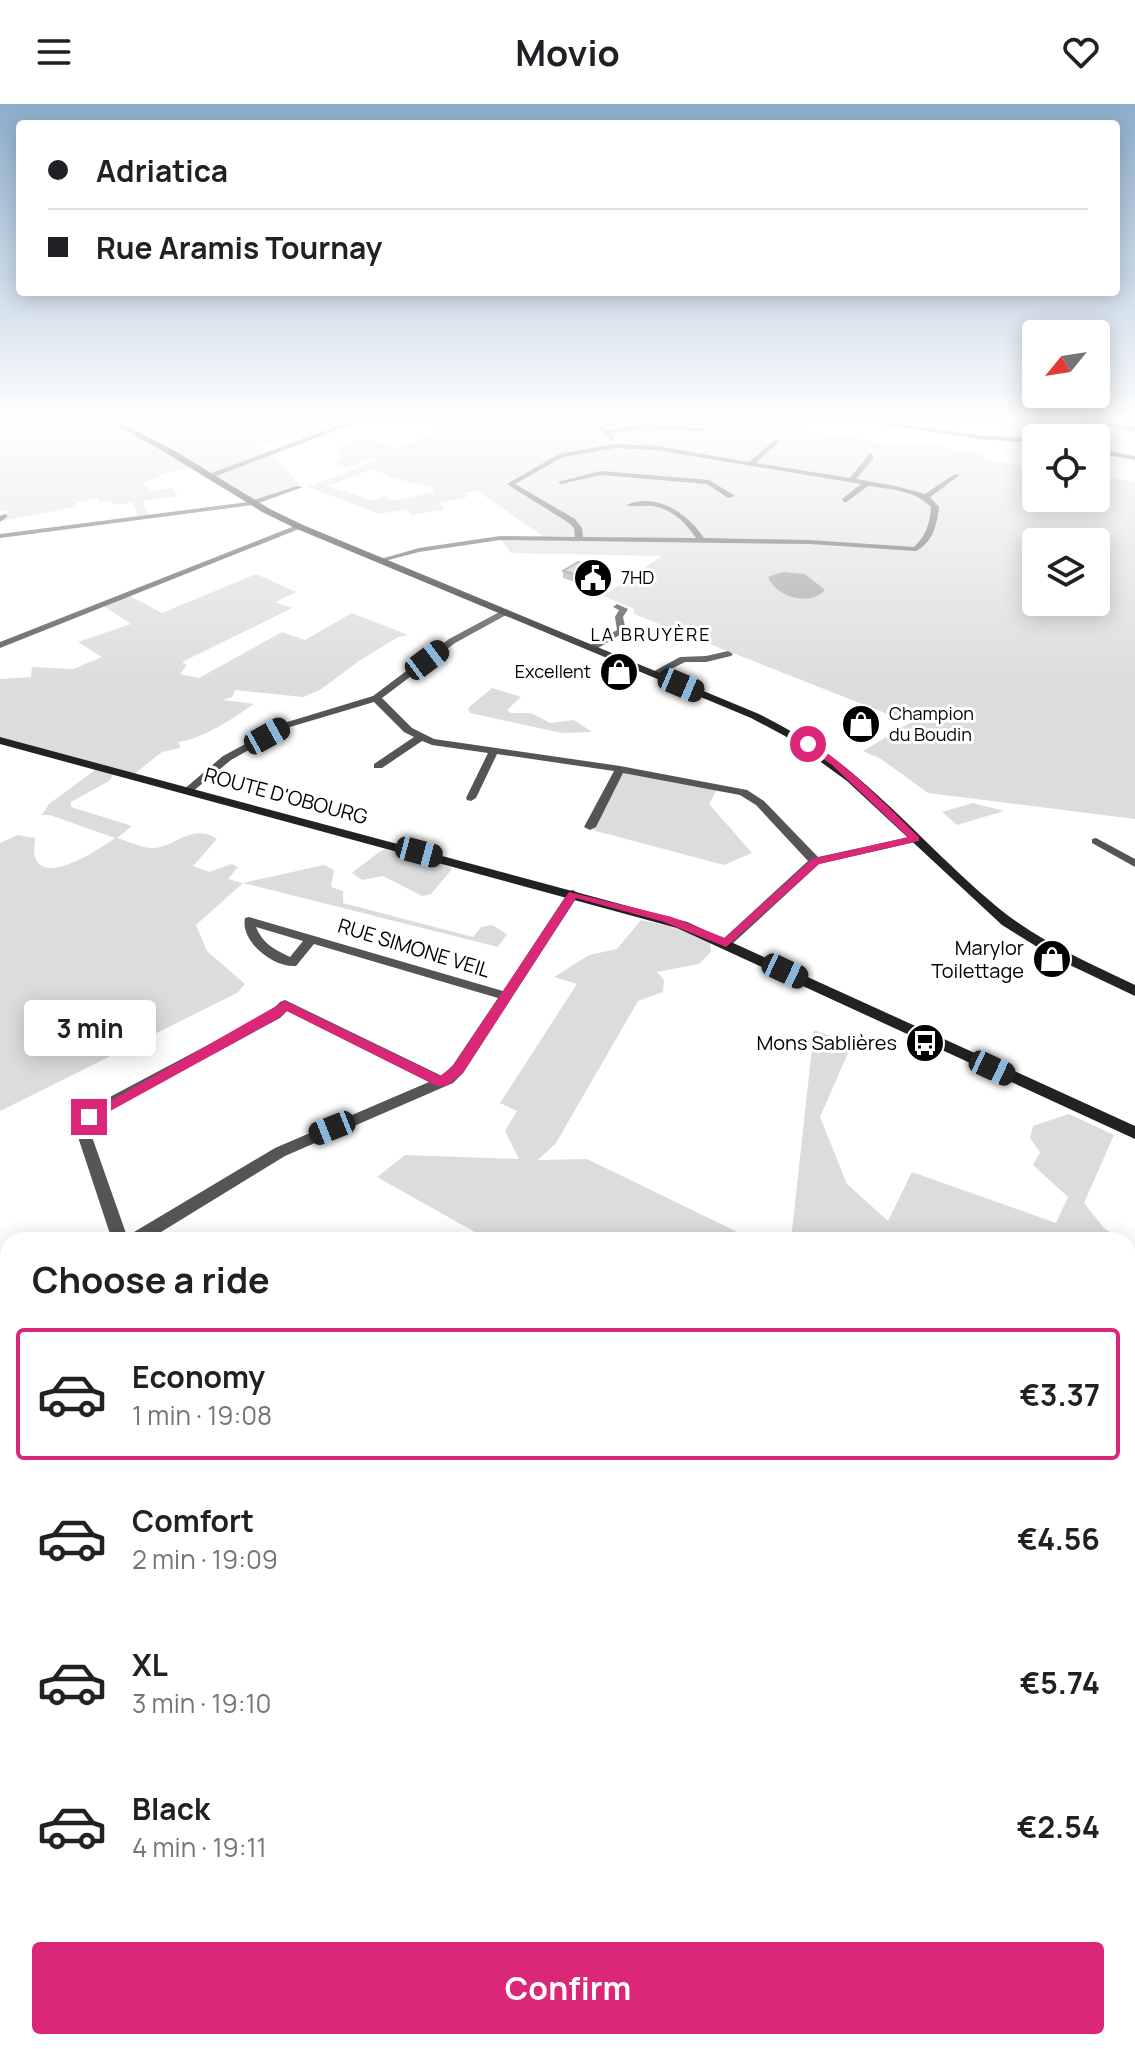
<!DOCTYPE html>
<meta charset="utf-8">
<style>
:root{--surface:#fff;--page:#f2f2f2;--text:#202124;--muted:#757577;--line:#e0e0e0;--accent:#db2777}
body{margin:0;font-family:Manrope,sans-serif;background:var(--page);color:var(--text);height:100vh;display:flex;flex-direction:column;font-size:30px;white-space:nowrap}
*{box-sizing:border-box;margin:0}
p{font-size:26px;color:var(--muted)}
.icon{flex:none;width:44px;height:44px;fill:none;stroke:currentColor;stroke-width:2;stroke-linecap:round;stroke-linejoin:round}
.map{position:relative;flex:1;overflow:hidden}
.side{position:absolute;left:0px;top:1128px;width:1136px;height:818px;display:flex;flex-direction:column;background:var(--surface);border-radius:24px 24px 0 0;box-shadow:0 4px 20px #0003}
.side>*{flex:none}
.banner{position:absolute;left:16px;top:16px;width:1104px;height:176px;border-radius:8px;box-shadow:0 4px 20px #0003;display:grid;align-content:center;height:176px;padding:0 32px;background:var(--surface)}
.needle{width:52px;rotate:240deg}
.buttons{position:absolute;left:1022px;top:216px;display:grid;gap:16px}
.buttons a{display:grid;place-items:center;width:88px;height:88px;border-radius:8px;background:var(--surface);box-shadow:0 4px 20px #0003;font-size:40px}
.end{position:absolute;width:36px;height:36px;margin:-18px;border:10px solid #db2777;background:#fff;box-shadow:0 0 0 4px #fff}
.from{border-radius:50%}
.bubble{position:absolute;height:56px;border-radius:8px;background:var(--surface);box-shadow:0 4px 20px #0003;font-size:26px;font-weight:700;line-height:56px;text-align:center}
.car{position:absolute;width:24px;height:48px;margin:-24px -12px;border-radius:10px;box-shadow:0 0 6px 2px #0007;background:linear-gradient(#222 24%,#8ab4d8 0 40%,#222 0 76%,#8ab4d8 0 86%,#222 0)}
.banner b{display:flex;align-items:center;gap:28px;height:76px;font-size:30px}
.banner b+b{border-top:2px solid var(--line)}
.banner i{width:20px;height:20px;background:var(--text)}
ul{padding:0;list-style:none}
li{display:flex;align-items:center;gap:24px;height:132px;margin:0 16px 12px;padding:0 16px;border:4px solid transparent;border-radius:8px}
li div{flex:1}
li b{display:block;font-size:30px}
li em{font-style:normal;font-weight:700}
li.on{border-color:var(--accent)}
li>.icon{width:72px;height:72px;stroke-width:1.5}
h2{padding:0 32px;font-size:36px;line-height:96px}
.cta{display:flex;gap:16px;margin-top:auto;padding:16px 32px}
.cta a{flex:1;height:92px;border-radius:8px;background:var(--accent);color:#fff;font-size:32px;font-weight:700;line-height:92px;text-align:center}
header{display:flex;justify-content:space-between;align-items:center;height:104px;padding:0 32px;background:var(--surface);font-size:36px;font-weight:700}
.map>svg:first-child{display:block}
.green{fill:#dcdcdc;fill-rule:evenodd}
.water{fill:#a3a3a3}
.lines{fill:none;stroke-linecap:round;stroke-linejoin:round}
.minor{fill:#555;fill-rule:evenodd}
.tertiary{fill:#555;fill-rule:evenodd}
.secondary{fill:#222;fill-rule:evenodd}
.wall{fill:#a9a9a9}
.shaded-wall{fill:#898989}
.building{fill:#c4c4c4;stroke:#898989;stroke-width:2}
.route{fill:#db2777}
.labels{text-anchor:middle;stroke-width:6;stroke-linejoin:round;paint-order:stroke}
.far-poi-label{font-size:18px;fill:#000;stroke:#fff;text-anchor:start}
.far-neighbourhood-label{font-size:18px;letter-spacing:2px;fill:#000;stroke:#fff}
.street-label{font-size:20px;fill:#000;stroke:#fff}
.poi-label{font-size:20px;fill:#000;stroke:#fff;text-anchor:end}
</style>
<header><svg class="icon" aria-label="menu" viewBox="0 0 24 24"><path d="M4 6h16M4 12h16M4 18h16"/></svg>Movio<svg class="icon" aria-label="heart" viewBox="0 0 24 24"><path d="M12 20l-8-8c-3-5 5-10 8-4 3-6 11-1 8 4z"/></svg></header>
<div class="map">
<svg width="1135" height="1945" viewBox="0 0 1135 1945">
<rect width="100%" height="100%" fill="#fff"/>
<!-- green -->
<g class="green">
<path d="M0,313h368l-59,22 -12,-4 -40,12 15,6 28,32 -49,17 -20,-17 -33,-19 -29,6 -28,12 12,7 20,-3 5,8 -35,5 6,16 -11,1 -5,-16 -19,3 -2,-5 -13,2v-4l-22,4 -1,5 -76,14 10,-11 -10,1z"/>
<path d="M450,313h266l189,29 10,-3 64,9 5,2 -2,5 54,9v30h60v-22l39,6v337l-207,-26 -47,-34 -18,-8 47,-28 -276,-109v-5l-31,-13 59,-40 -151,-3 -11,-15 43,-2 -67,-46 -12,3 3,4 -28,6 6,6 -33,6 -6,-6 -26,5 -72,-27 69,-27 -3,-2c-12,4 -27,14 -39,7l6,-8 -5,-6c17,-14 41,-15 59,-2l47,-20 -28,-8c15,-5 29,5 42,-2zM374,365l18,9 39,9 4,5 -42,9 -7,-5 -14,4 -45,-14zM1036,438h60v60h-60z"/>
<path d="M256,470l40,18 -21,10 17,6 -110,54 5,3 -7,9 19,4 83,-46 23,8 47,-27 56,22 -10,2 -39,24 -39,29 -17,7 -68,-7 -3,7 -9,3 31,4c-22,15 -50,34 -75,38l1,6 -18,4 -29,23 -17,-4 -7,10 -38,21v5l61,19 -15,12c11,3 27,11 38,10 23,-3 38,-25 62,-9l-24,27 16,6 23,-8 6,3 -10,12 15,4 81,-18 10,5 -3,17 12,4v12l130,34 8,-10 11,-2 15,9 -9,13 -255,-64 -47,42 11,26 38,33 -8,9 -237,118v-268l18,-8 17,3c0,5 -2,14 0,19 10,30 67,-10 80,-19l-65,-23h-8l7,-11 50,-37 -99,-27v-61l31,-2 1,-10 41,2 29,-12 -24,-15 53,-18 -29,-19 26,-10 34,18z"/>
<path d="M492,584l29,9 -14,13 4,3h20l19,10 24,-3 18,12 -30,1 -92,-20 -2,-5z"/>
<path d="M620,665l99,17 -10,18 43,49 -28,12 -128,-34 -6,-4z"/>
<path d="M973,699l31,8 -47,14 -15,-13z"/>
<path d="M385,745l63,15 4,5 -21,25 -9,2 -39,-20 -21,4 -10,-7c5,-4 29,-23 33,-24z"/>
<path d="M641,816l37,8 32,14 1,10 -12,12 -42,8 7,8 -1,12 -25,9 -82,142 -18,17 49,-1 167,81h-265l-112,-63 28,-22 114,4 -14,-28 12,-20 -17,-8 77,-119 -23,-7 35,-22 28,-6z"/>
<path d="M814,926l38,14 -32,73 27,67 41,37 24,-49 144,51 12,-26 -35,-32 7,-13 -10,-14 3,-12 36,-12 45,21 -30,68 20,25 18,12h-331z"/>
<path d="M1128,1140l7,4v321l-7,-8z"/>
</g>
<!-- water -->
<path class="water" d="M782,468l23,2 20,16c-15,17 -49,7 -57,-13z"/>
<g class="lines">
<!-- minor -->
<g class="minor">
<path d="M576,313h8l23,13 38,-6 62,5 -3,2 -59,-3 -35,5 4,5 -3,2 -11,-11z"/>
<path d="M832,313h17l130,18 57,4v4l-57,-4z"/>
<path d="M1043,313h18l74,10v4z"/>
<path d="M775,336l5,1 -24,22 94,15 20,-25 3,2v4l-17,20 39,7 30,8 30,-20 5,1 -30,22 9,10c-2,18 -6,35 -23,44l-107,-7 -309,-4 -81,12 -38,10 -4,-2 42,-12 81,-12 75,1 -1,-9 -5,-5 -62,-39 52,-30 56,-10 41,2 93,16zM615,344l41,2 205,34 -19,15 3,4 23,-17c22,3 49,5 63,21 -1,16 -5,29 -17,40l-105,-7 -105,-2c-17,-25 -47,-46 -78,-33 8,3 18,0 27,1 19,3 33,17 43,32l-113,-1 -1,-9 -7,-9 -60,-35 48,-27z"/>
<path d="M1096,345l39,7v4l-39,-7z"/>
<path d="M601,367l108,9 26,16 -7,2 -21,-14 -106,-9 -40,9 -3,-2z"/>
<path d="M297,382l6,1 -50,18 -253,33v-4l248,-32z"/>
<path d="M4,410l4,2 -8,6v-6z"/>
<path d="M297,421l7,2 -304,121v-6z"/>
<path d="M617,500l11,5 -5,8 3,14 -31,19h-6v-4l28,-16 -2,-13 4,-7 -6,-3z"/>
<path d="M505,505l3,1v4l-53,29 -73,55 30,30 22,11 186,27 127,24 17,11 54,56 97,-21 6,3 -6,3 -96,22 -89,82h-8l-2,-3 2,-3 86,-79 -52,-56 -16,-10 -117,-22 -27,54 -6,3 -6,-3 30,-56 -117,-17 -21,44 -5,3 -4,-1 -1,-2 22,-45 -56,-8 -10,-4 -40,27h-8v-4l40,-27 -10,-5 -30,-30 -84,25 -59,33 -39,32 -4,1 -5,-3 40,-34 61,-33 89,-27 76,-57z"/>
<path d="M728,547l5,3 -2,2 -25,6h-21l-28,14 -8,-2 31,-17 26,-1z"/>
<path d="M1096,734l39,21v8l-43,-24v-4z"/>
<path d="M573,786l6,4 -116,179 -10,10 -168,73 -137,84h-36l-35,-106 1,-12 13,-15 179,-95 10,-10 5,-2 157,76 11,-11 45,-67 -184,-54 -18,22c-22,2 -56,-24 -51,-48l4,-1 254,74 66,-100zM256,823l47,14 -13,16c-15,-7 -28,-14 -34,-30zM287,907l142,71 -154,66 -146,87 -1,4 -37,-105 1,-10 9,-9 179,-97z"/>
<path d="M8,1208v16l-8,3v-16z"/>
<path d="M0,1301l6,2 2,4v32l-6,-3 -2,-3z"/>
<path d="M42,1938h26l-2,7h-26z"/>
<path d="M89,1938h35l3,7h-35z"/>
</g>
<!-- tertiary -->
<path class="tertiary" d="M361,313h10l-160,61 -7,-2z"/>
<!-- secondary -->
<g class="secondary">
<path d="M100,313h9l66,34 95,58 33,16 456,189c35,18 68,37 98,63 48,41 91,89 139,129 42,35 91,56 139,79v11l-80,-38 -53,-33 -155,-144 -62,-45 -34,-18 -454,-189 -33,-16 -103,-63z"/>
<path d="M0,633l687,185 448,204v13l-458,-211 -677,-184z"/>
</g>
</g>
<!-- wall -->
<path class="wall" d="M563,467l40,5 -15,10 -25,-8z"/>
<!-- shaded-wall -->
<path class="shaded-wall" d="M603,465v7l-15,10v-8z"/>
<!-- building -->
<path class="building" d="M578,458l25,7 -15,9 -25,-7z"/>
<!-- sky -->
<linearGradient id="sky" x2="0" y2="1"><stop stop-color="#8cadcc"/><stop offset="0.54" stop-color="#fff"/><stop offset="1" stop-color="#fff" stop-opacity="0"/></linearGradient>
<rect width="1135" height="585" fill="url(#sky)"/>
<!-- route -->
<path class="route" d="M805,638c20,-1 95,77 114,95v4l-100,23 -93,83 -62,-25 -88,-24 -113,175 -17,13h-9l-150,-75 -8,7 -185,102 -5,2 -7,-5 203,-116 155,75 13,-10 116,-174 103,25 53,21 87,-79 96,-22 -76,-72 -27,-19z"/>
<!-- icons -->
<defs>
<g id="civic-disc" transform="scale(2)"><circle r="9.5" fill="#000" stroke="#fff"/><path d="M-.6-6.5H3V-4.5H.6V-3L4-1V1h2V6H-6V1h2V-1L-.6-3ZM-1.2 2.5V6h2.4V2.5Z" fill="#fff"/></g>
<g id="shop-disc" transform="scale(2)"><circle r="9.5" fill="#000" stroke="#fff"/><path d="M-5-2.5h2.3a2.7 3.5 0 0 1 5.4 0H5L5.5 6h-11ZM-1.5-2.5h3a1.5 2.3 0 0 0-3 0Z" fill="#fff"/></g>
<g id="bus-disc" transform="scale(2)"><circle r="9.5" fill="#000" stroke="#fff"/><path d="M-5-6H5V4H4V6H2V4H-2V6H-4V4H-5ZM-3.5-4V0h7V-4ZM-3.5 1.2v1.5H-2V1.2ZM2 1.2v1.5H3.5V1.2Z" fill="#fff"/></g>
</defs>
<g fill-rule="evenodd">
<use href="#civic-disc" x="593" y="474"/>
<use href="#shop-disc" x="619" y="568"/>
<use href="#shop-disc" x="861" y="620"/>
<use href="#shop-disc" x="1052" y="855"/>
<use href="#bus-disc" x="925" y="939"/>
</g>
<g class="labels">
<!-- far-poi labels -->
<g class="far-poi-label">
<text x="621" y="480">7HD</text>
<text x="591" y="574" text-anchor="end">Excellent</text>
<text x="889" y="616">Champion<tspan x="889" dy="21">du Boudin</tspan></text>
</g>
<!-- far-neighbourhood labels -->
<g class="far-neighbourhood-label">
<text x="651" y="537">LA BRUYÈRE</text>
</g>
<!-- street labels -->
<g class="street-label">
<text transform="translate(286 692) rotate(15)" y="7">ROUTE D'OBOURG</text>
<text transform="translate(414 844) rotate(17)" y="7">RUE SIMONE VEIL</text>
</g>
<!-- poi labels -->
<g class="poi-label">
<text x="1024" y="851">Marylor<tspan x="1024" dy="23">Toilettage</tspan></text>
<text x="897" y="946">Mons Sablières</text>
</g>
</g>
</svg>
<div class="buttons">
<a><svg class="needle" viewBox="-14 -14 28 28"><path d="M0-13l5 13h-10z" fill="#e53935"/><path d="M0 13l5-13h-10z" fill="#757577"/></svg></a>
<a><svg class="icon" aria-label="locate" viewBox="0 0 24 24"><circle cx="12" cy="12" r="6"/><path d="M12 2v4M12 18v4M2 12h4M18 12h4"/></svg></a>
<a><svg class="icon" aria-label="layers" viewBox="0 0 24 24"><path d="M12 4l9 5-9 5-9-5zM3 14l9 5 9-5"/></svg></a>
</div>
<i class="end from" style="left:808px;top:640px"></i>
<i class="end" style="left:89px;top:1013px"></i>
<div class="bubble" style="left:24px;top:896px;width:132px">3 min</div>
<i class="car" style="left:427px;top:556px;rotate:53deg"></i>
<i class="car" style="left:681px;top:581px;rotate:113deg"></i>
<i class="car" style="left:267px;top:632px;rotate:61deg"></i>
<i class="car" style="left:419px;top:748px;rotate:105deg"></i>
<i class="car" style="left:785px;top:867px;rotate:115deg"></i>
<i class="car" style="left:992px;top:964px;rotate:115deg"></i>
<i class="car" style="left:332px;top:1024px;rotate:248deg"></i>
<div class="banner">
<b><i class="from"></i>Adriatica</b>
<b><i></i>Rue Aramis Tournay</b>
</div>
<section class="side">
<h2>Choose a ride</h2>
<ul>
<li class="on"><svg class="icon" aria-label="car" viewBox="0 0 24 24"><path d="M5 17H2v-5l4-1 3-4h7l3 4 3 1v5h-3M9 17h6M6 11h13"/><circle cx="7" cy="17" r="2"/><circle cx="17" cy="17" r="2"/></svg><div><b>Economy</b><p>1 min · 19:08</p></div><em>€3.37</em></li>
<li><svg class="icon" aria-label="car" viewBox="0 0 24 24"><path d="M5 17H2v-5l4-1 3-4h7l3 4 3 1v5h-3M9 17h6M6 11h13"/><circle cx="7" cy="17" r="2"/><circle cx="17" cy="17" r="2"/></svg><div><b>Comfort</b><p>2 min · 19:09</p></div><em>€4.56</em></li>
<li><svg class="icon" aria-label="car" viewBox="0 0 24 24"><path d="M5 17H2v-5l4-1 3-4h7l3 4 3 1v5h-3M9 17h6M6 11h13"/><circle cx="7" cy="17" r="2"/><circle cx="17" cy="17" r="2"/></svg><div><b>XL</b><p>3 min · 19:10</p></div><em>€5.74</em></li>
<li><svg class="icon" aria-label="car" viewBox="0 0 24 24"><path d="M5 17H2v-5l4-1 3-4h7l3 4 3 1v5h-3M9 17h6M6 11h13"/><circle cx="7" cy="17" r="2"/><circle cx="17" cy="17" r="2"/></svg><div><b>Black</b><p>4 min · 19:11</p></div><em>€2.54</em></li>
</ul>
<div class="cta"><a>Confirm</a></div>
</section>
</div>
